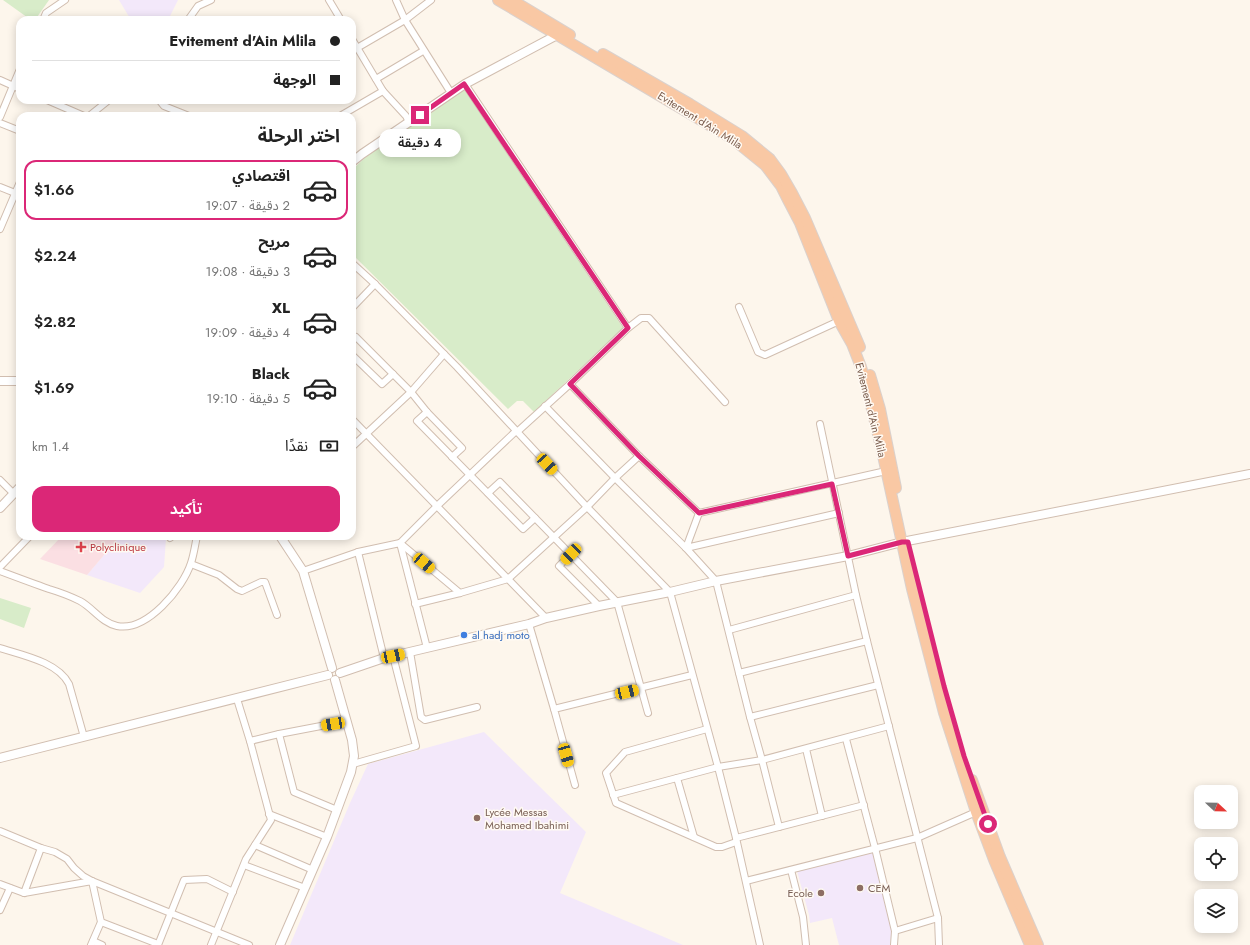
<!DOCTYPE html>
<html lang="ar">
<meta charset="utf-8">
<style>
:root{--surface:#fff;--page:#f2f2f2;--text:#222;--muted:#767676;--line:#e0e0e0;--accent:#db2777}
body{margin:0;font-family:Jost,"Noto Sans Arabic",sans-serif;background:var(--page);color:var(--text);direction:rtl;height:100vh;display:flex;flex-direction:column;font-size:15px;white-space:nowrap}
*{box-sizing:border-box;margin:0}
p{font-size:13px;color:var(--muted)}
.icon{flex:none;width:22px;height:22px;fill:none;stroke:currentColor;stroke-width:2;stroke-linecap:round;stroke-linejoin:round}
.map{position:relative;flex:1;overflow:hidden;direction:ltr}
.details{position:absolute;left:16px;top:112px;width:340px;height:428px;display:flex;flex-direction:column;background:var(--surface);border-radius:12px;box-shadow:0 2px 10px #0003;direction:rtl}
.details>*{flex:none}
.banner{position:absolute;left:16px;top:16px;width:340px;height:88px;border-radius:12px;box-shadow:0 2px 10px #0003;direction:rtl;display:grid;align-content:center;height:88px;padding:0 16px;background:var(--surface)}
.needle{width:26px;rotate:112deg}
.buttons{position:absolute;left:1194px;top:785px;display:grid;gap:8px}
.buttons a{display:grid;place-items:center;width:44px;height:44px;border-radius:8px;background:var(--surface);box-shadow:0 2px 10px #0003;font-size:20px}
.end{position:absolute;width:18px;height:18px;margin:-9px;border:5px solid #db2777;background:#fff;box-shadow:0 0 0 2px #fff}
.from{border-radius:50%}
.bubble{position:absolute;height:28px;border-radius:12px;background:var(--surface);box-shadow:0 2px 10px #0003;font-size:13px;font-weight:600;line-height:28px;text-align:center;direction:rtl}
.car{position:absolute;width:12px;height:24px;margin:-12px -6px;border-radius:5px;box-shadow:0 0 3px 1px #0007;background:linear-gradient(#f5c518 24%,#345 0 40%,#f5c518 0 76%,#345 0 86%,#f5c518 0)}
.banner b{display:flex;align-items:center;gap:14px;height:38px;font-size:15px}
.banner b+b{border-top:1px solid var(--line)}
.banner i{width:10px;height:10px;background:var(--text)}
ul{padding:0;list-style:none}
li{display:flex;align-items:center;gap:12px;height:60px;margin:0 8px 6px;padding:0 8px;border:2px solid transparent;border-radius:12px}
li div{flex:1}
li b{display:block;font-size:15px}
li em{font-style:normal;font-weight:600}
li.active{border-color:var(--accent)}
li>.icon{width:36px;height:36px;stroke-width:1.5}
h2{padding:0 16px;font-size:18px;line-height:48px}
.pay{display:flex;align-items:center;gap:10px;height:44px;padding:0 16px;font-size:15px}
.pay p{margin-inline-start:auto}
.button{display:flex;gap:8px;margin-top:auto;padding:8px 16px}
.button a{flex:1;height:46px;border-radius:12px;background:var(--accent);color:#fff;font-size:16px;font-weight:600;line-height:46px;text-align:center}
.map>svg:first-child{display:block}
.education{fill:#f3e8fa}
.medical{fill:#fbdfe3}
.green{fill:#d8ecc9}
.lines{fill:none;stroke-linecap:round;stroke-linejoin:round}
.minor-casing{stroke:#d1beb0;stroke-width:8}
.tertiary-casing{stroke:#d1beb0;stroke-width:10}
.trunk-casing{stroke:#dad1cd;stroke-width:12}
.minor{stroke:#fff;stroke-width:6}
.tertiary{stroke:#fff;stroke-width:8}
.trunk{stroke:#f9c8a4;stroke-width:10}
.route{stroke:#db2777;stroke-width:5}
.health-dot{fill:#e0444e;stroke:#fffaf3;stroke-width:1.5}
.shop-dot{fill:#3f7fe0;stroke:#fffaf3;stroke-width:1.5}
.education-dot{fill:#8d6e63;stroke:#fffaf3;stroke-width:1.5}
.labels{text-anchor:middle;stroke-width:3;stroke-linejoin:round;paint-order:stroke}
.street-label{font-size:11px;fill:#7a5c4d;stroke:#fffaf3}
.health-label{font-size:11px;fill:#be3a42;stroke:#fffaf3;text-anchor:start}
.shop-label{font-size:11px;fill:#366cbe;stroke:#fffaf3;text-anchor:start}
.education-label{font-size:11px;fill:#785e54;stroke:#fffaf3;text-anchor:start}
</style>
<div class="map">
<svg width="1250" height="945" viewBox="0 0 1250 945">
<rect width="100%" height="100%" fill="#fdf6ec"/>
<!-- education -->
<g class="education">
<path d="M119,0h59l-10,20h-37z"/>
<path d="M120,536h44l2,2 -2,29 -24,26 -53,-18z"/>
<path d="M484,732l102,100 -26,61 123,52h-393l60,-142 18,-39z"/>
<path d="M872,851l20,78 -2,16h-51l-7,-27 -22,5 -1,-8 -12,-44z"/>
</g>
<!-- medical -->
<path class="medical" d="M62,536h58l-33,39 -47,-16z"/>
<!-- green -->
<g class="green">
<path d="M3,0h46l-14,20h-4z"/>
<path d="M464,88l159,240 -89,84 -11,-11h-6l-9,8 -156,-155v-84l19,-18z"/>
<path d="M0,598l31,10 -7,20 -24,-9z"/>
</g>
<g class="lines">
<!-- minor casing -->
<g class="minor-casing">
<g id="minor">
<path d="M329,0l12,20"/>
<path d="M396,0l9,20 46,73"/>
<path d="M43,20l3,-7 19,-13"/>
<path d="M188,20l10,-14 13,-6"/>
<path d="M352,39l31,52 23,25 3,6"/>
<path d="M357,48l48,-28 26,-20"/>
<path d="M376,79l47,-28"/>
<path d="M0,80l20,9"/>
<path d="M465,84l163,244"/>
<path d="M47,100l37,16"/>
<path d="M159,100l5,6 25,10"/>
<path d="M89,116l20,-16"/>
<path d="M340,116l43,-25"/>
<path d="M0,117l20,-48"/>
<path d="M0,123l20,8"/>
<path d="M0,187l20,8"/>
<path d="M0,229l20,-47"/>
<path d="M352,263l23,21 82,83 130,140 83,85 48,175 18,71 24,107"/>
<path d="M739,307l19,45 7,3 74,-34"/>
<path d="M352,308l23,-24"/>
<path d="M352,341l4,-4 55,55 16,20 35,36 -10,9"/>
<path d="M352,355l30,29 11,-10"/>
<path d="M570,384l69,72 60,57 -13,35 153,-35"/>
<path d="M545,406l70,72 71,70 30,33 34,136 12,43 17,67"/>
<path d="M427,412l-10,9 106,108 12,-11"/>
<path d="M352,419l194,199"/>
<path d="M820,424l36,171 11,46 71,277 1,27"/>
<path d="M517,432l53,-48 58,-56 13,-10h8l76,84"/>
<path d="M352,447l59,-55 33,-38"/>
<path d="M0,480l14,14"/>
<path d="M488,493l12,-11 117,120 31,111"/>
<path d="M699,513l187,-42"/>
<path d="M169,536l1,2"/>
<path d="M358,552l26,106"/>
<path d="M571,554l-12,12 40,40"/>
<path d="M191,564l28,11 18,14 5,2 19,-9h4l12,33"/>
<path d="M0,567l30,-31"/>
<path d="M0,571c16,6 32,12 49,18 10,3 21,7 31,12 13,7 22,22 37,25 30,6 66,-38 74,-63 3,-9 4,-18 6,-27"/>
<path d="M303,571l55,-19 42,-9 27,105"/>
<path d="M460,593l-60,-50 37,-37 79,-75"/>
<path d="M415,604l45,-11 48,-14 79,-72 28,-29 24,-22"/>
<path d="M529,624l25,85"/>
<path d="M729,630l127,-35"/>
<path d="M0,648c22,7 58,14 69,36l15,53"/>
<path d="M410,652l11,65 4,3 52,-13"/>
<path d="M739,673l128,-32"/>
<path d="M750,717l128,-32"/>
<path d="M707,729l-82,23 -19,21 10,30 100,44h6l14,-5"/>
<path d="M279,734l15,58 43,18"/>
<path d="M846,739l29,109 20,83"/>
<path d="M250,741l29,-7 68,-13"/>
<path d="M806,749l16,67"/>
<path d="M353,764l63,-18 -23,-90"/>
<path d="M677,778l17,59"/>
<path d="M575,785l-21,-76 138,-34"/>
<path d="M613,795l105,-28 44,-7 127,-34"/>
<path d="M269,814l58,23"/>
<path d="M0,831l41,17 14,4 12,7 7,9 9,8 9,5 157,64"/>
<path d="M736,838l128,-33"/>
<path d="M255,845l58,25"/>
<path d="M244,865l61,23"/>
<path d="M791,870l12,47 3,28"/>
<path d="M746,881l171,-43 59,-26"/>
<path d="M0,884l24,9 68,-12 9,41 -10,23"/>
<path d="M24,893l17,-45"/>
<path d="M0,910l10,-22"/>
<path d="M101,922l57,22"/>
<path d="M93,941l9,4"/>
<path d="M158,945l26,-65 23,-1 26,13"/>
<path d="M211,945l35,-86 25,-39 -21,-79 -13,-42"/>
<path d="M894,945l1,-14 43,-13"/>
</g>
</g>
<!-- tertiary casing -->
<g class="tertiary-casing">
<g id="tertiary">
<path d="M352,162l10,-8 103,-70 92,-49 2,-3"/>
<path d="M0,381h20"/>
<path d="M0,508l20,-21"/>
<path d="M280,536l23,35 29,97"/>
<path d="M340,673l44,-15 145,-34 17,-6 53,-12 71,-14 46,-11 132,-25 54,-14 348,-68"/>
<path d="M0,758l328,-83"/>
<path d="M280,945l47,-108 24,-65 3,-16 -2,-16 -17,-60"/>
</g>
</g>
<!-- trunk casing -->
<g class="trunk-casing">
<g id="trunk">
<path d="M498,0l235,139 32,26 16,21 7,14 12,23 39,98 13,23 9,23 5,17 16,67 30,138 32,124 32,99 18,48 36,85"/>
<path d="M512,0l58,35"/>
<path d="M603,54l87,50 52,32 28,23 11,15 11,19 13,25 55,129"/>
<path d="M870,375l10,34 16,79"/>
<path d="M972,780l28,77 38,88"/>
</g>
</g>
<!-- minor -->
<use href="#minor" class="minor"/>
<!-- tertiary -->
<use href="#tertiary" class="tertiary"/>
<!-- trunk -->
<use href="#trunk" class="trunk"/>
</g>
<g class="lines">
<!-- route -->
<path class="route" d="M420,115l44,-31 164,244 -58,56 69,72 60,57 133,-29 16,72 54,-14h6l36,144 20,70 24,68"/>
</g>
<!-- markers -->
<path class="health-dot" d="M79 541h4v4h4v4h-4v4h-4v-4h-4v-4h4z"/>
<circle class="shop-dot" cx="464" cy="635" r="4"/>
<g class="education-dot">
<circle cx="477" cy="818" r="4"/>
<circle cx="860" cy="888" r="4"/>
<circle cx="821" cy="893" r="4"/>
</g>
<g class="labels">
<!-- street labels -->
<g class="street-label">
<text transform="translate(700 120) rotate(32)" y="4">Evitement d'Ain Mlila</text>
<text transform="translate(871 410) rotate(76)" y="4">Evitement d'Ain Mlila</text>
</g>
<!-- health labels -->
<g class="health-label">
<text x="90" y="551">Polyclinique</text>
</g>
<!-- shop labels -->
<g class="shop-label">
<text x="472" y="639">al hadj moto</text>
</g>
<!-- education labels -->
<g class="education-label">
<text x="485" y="816">Lycée Messas<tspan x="485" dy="13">Mohamed Ibahimi</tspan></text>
<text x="868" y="892">CEM</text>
<text x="813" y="897" text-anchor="end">Ecole</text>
</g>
</g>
</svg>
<div class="buttons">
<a><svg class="needle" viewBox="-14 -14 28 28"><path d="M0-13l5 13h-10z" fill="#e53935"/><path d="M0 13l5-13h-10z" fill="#767676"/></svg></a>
<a><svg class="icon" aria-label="locate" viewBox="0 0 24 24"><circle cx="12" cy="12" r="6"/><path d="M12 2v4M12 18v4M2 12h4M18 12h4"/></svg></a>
<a><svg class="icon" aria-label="layers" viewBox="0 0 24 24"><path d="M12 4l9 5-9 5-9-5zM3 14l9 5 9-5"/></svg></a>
</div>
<i class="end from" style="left:988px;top:824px"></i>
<i class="end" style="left:420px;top:115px"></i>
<div class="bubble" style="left:379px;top:129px;width:82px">4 دقيقة</div>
<i class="car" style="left:547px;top:464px;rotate:137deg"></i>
<i class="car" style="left:571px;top:554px;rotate:224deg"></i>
<i class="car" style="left:424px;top:563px;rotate:130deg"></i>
<i class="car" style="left:393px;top:656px;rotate:78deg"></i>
<i class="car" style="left:627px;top:692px;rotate:77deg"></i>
<i class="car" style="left:333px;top:724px;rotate:260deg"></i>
<i class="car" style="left:566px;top:755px;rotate:164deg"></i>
<div class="banner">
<b><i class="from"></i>Evitement d'Ain Mlila</b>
<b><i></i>الوجهة</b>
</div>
<section class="details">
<h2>اختر الرحلة</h2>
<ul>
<li class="active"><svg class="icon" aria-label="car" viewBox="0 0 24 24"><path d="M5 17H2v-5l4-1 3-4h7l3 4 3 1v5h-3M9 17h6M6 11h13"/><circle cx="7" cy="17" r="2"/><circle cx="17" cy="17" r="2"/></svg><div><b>اقتصادي</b><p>2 دقيقة · 19:07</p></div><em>$1.66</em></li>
<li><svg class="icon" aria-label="car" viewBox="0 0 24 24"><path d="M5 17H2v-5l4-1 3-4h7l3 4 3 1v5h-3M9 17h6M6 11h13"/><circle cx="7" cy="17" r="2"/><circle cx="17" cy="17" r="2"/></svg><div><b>مريح</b><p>3 دقيقة · 19:08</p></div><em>$2.24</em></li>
<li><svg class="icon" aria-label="car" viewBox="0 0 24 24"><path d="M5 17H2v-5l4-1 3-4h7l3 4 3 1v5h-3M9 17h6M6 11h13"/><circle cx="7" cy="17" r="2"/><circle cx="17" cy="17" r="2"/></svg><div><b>XL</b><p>4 دقيقة · 19:09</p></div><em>$2.82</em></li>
<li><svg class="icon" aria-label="car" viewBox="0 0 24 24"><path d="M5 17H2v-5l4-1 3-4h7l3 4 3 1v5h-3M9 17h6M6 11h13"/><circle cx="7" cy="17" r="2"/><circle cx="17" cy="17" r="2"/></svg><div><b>Black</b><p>5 دقيقة · 19:10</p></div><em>$1.69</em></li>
</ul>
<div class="pay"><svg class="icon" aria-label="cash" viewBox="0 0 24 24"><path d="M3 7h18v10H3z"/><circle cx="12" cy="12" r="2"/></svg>نقدًا<p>1.4 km</p></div>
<div class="button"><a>تأكيد</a></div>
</section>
</div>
